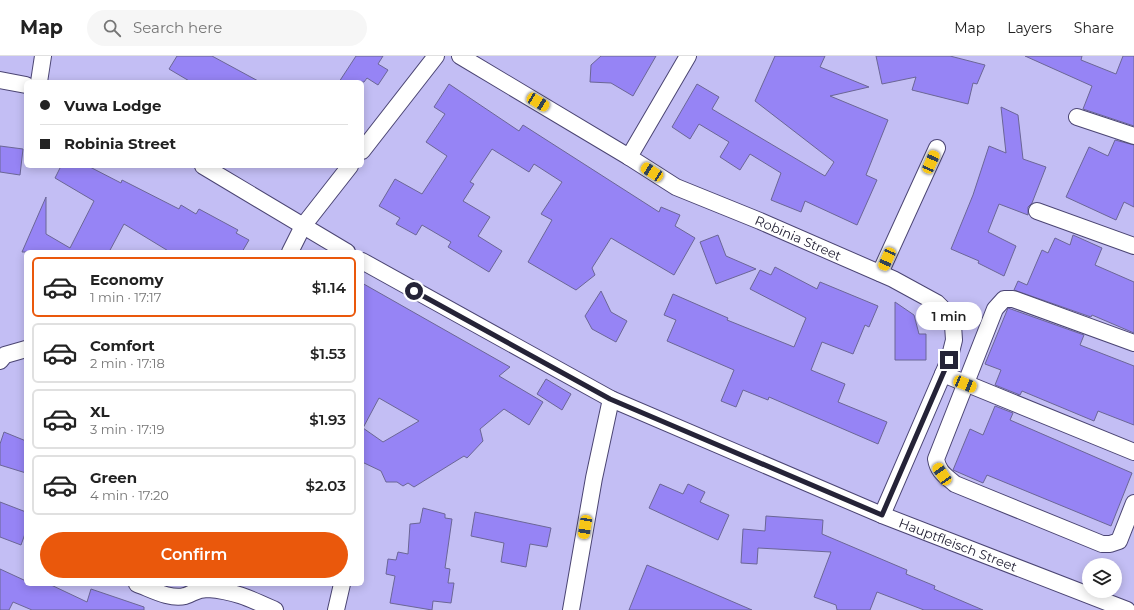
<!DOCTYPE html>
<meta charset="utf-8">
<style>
:root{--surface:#fff;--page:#f6f6f6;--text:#222;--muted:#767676;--line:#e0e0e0;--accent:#ea580c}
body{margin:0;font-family:Montserrat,sans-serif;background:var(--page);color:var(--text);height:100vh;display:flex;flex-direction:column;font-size:15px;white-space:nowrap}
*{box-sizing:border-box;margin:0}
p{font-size:13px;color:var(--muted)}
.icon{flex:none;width:22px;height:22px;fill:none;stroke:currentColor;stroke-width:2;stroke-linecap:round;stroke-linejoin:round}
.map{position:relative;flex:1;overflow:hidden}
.sheet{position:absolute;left:24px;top:194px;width:340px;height:336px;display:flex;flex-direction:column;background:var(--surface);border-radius:6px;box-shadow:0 2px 10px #0003}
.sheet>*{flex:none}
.guide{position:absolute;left:24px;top:24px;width:340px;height:88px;border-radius:6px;box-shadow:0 2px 10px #0003;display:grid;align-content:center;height:88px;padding:0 16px;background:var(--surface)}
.tools{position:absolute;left:1082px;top:502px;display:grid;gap:8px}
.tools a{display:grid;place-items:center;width:40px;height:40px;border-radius:50%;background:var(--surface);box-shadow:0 2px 10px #0003;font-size:20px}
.end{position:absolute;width:18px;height:18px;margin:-9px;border:5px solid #252337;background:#fff;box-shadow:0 0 0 2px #fff}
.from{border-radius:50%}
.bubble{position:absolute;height:28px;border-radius:14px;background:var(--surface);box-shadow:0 2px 10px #0003;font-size:13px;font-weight:600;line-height:28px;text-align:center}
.car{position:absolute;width:12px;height:24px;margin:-12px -6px;border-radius:5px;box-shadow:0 0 3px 1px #0007;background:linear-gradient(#f5c518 24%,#345 0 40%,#f5c518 0 76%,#345 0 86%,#f5c518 0)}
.guide b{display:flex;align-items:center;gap:14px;height:38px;font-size:15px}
.guide b+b{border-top:1px solid var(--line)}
.guide i{width:10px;height:10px;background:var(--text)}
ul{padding:7px 0 0;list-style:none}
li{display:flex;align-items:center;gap:12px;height:60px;margin:0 8px 6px;padding:0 8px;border:2px solid var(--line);border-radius:6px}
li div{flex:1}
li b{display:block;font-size:15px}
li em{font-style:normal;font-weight:600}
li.active{border-color:var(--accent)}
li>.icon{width:36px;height:36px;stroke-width:1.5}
.button{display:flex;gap:8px;margin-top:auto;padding:8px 16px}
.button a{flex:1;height:46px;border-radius:24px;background:var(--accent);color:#fff;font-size:16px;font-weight:600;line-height:46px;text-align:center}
header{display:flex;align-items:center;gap:24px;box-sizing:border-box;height:56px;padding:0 20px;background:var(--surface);border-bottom:1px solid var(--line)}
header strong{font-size:19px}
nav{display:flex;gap:22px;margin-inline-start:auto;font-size:14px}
.search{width:280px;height:36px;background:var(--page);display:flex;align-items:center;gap:10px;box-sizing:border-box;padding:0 14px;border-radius:22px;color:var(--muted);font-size:15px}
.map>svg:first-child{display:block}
.building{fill:#9684f5;stroke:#6b6696;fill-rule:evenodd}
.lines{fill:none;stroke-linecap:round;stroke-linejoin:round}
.minor-casing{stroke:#4b4573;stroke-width:18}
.minor{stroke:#fff;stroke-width:16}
.route{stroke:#252337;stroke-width:5}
.labels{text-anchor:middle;stroke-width:3;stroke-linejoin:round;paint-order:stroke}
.street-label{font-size:13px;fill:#252337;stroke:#d0cdf8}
</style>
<header>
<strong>Map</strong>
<div class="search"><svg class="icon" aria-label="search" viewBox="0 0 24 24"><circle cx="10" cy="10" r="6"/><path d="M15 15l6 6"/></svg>Search here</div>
<nav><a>Map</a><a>Layers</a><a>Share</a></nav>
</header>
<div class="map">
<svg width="1134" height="554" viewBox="0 0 1134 554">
<rect width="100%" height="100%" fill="#c3bef4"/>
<!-- building -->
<g class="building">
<path d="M177,0h35l48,26h-69l-22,-13z"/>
<path d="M356,0h27l-5,8 10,6 -10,15 -11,-7 -3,4h-25z"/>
<path d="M601,0h55l-23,40 -22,-13 -21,-1 1,-17z"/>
<path d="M775,0h50l-5,11 49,20 -39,9 58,24 -22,55 11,5 -20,45 -52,-24 -4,11 -30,-12 10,-27 -31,-19 -10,16 -20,-13 9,-15 -30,-18 -9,15 -18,-12 25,-43 22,13 -7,12 113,67 9,-14 -79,-61z"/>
<path d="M876,0h74l35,9 -8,19 -4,-1 -5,21 -56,-14 4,-13 -34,7z"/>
<path d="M1025,0h57l-1,4 35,14 7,-18h11v70l-51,-17 9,-23z"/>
<path d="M449,28l70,47 4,-6 136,87 2,-5 19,8 -5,11 20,12 -21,37 -63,-37 -19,30 3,7 -19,15 -48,-28 24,-42 -11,-6 21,-32 -28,-18 -5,8 -37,-23 -22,33 4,2 -11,17 27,16 -12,19 24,15 -13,21 -41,-25 3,-5 -29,-17 -6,10 -20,-11 4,-6 -21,-12 16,-27 27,15 25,-38 -21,-14 19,-28 -11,-7z"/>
<path d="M1001,51l17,8 5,44 23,8 -14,36 -4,4v8l-29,-11 -11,28 28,14 -12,30 -26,-13 1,-2 -28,-12 22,-54 16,-49 17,7z"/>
<path d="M1115,84l19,5v62l-10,-5 -8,18 -50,-23 23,-50 19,9z"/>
<path d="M0,90l23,3 -3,26 -20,-3z"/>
<path d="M61,110h27l33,17 1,-3 57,29 2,-4 15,9 3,-5 39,21 -2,3 13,7 -7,12h-72l-46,-28 -15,28h-87l24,-55v37l24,14 24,-47 -39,-23z"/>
<path d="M718,179l8,21 30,13 -40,15 -16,-42z"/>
<path d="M1073,179l29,13 -7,17 39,17v51l-42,-18 -1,2 -77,-27 4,-9 9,4 15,-35 6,3 7,-15 15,7z"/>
<path d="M775,211l42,22 3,-7 58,24 -9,21 -4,-2 -12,29 -31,-12 -11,28 34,14 -7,18 49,20 -9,22 -109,-47 -1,3 -25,-10 -7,17 -15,-6 13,-31 -67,-29 9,-21 -12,-5 9,-21 55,24 -1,2 67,27 12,-29 -56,-29 10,-19 11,5z"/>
<path d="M362,227l148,84 -11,9 44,26 -14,23 -25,-16 -24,20 3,12 -16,17 -3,-2 -50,31 -6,-4 -5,3 -6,-4h-11l-5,-11 -19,-9zM379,342l40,23 -36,21 -20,-14z"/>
<path d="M601,235l10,21 16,9 -11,21 -24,-13 -7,-13z"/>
<path d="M895,246l19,13 5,19h7v26h-31z"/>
<path d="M1008,252l76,27 -4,10 54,21v59l-36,-14 -4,10 -72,-30 -2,4 -25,-10 6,-15 -16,-6z"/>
<path d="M546,323l25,15 -9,16 -25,-16z"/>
<path d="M995,350l18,7 -3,7 122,53 -21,53 -124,-51 -4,8 -30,-13 17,-41 13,6z"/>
<path d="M4,376l22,9v32l-26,-8v-21z"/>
<path d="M660,428l23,10 5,-10 17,8 -5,10 29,13 -11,25 -69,-32z"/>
<path d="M0,446l26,10v19l-5,14 -21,-8z"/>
<path d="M423,452l22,6v4l7,1 -7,49 5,1 -2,14h6l-3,20 -18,-2 -1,9 -42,-7 5,-27 -9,-2 2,-15 8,1 2,-8 10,2 2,-30 10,-1z"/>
<path d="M475,456l76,16 -4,19 -17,-3 -4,23 -25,-5 3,-19 -33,-7z"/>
<path d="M766,460l57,4 -1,14 85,36 -1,4 29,12 -1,3 49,21h-59l-47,-18 -7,18h-33l-1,-5 -22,-8 17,-45 -73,-4 -1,16 -16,-1 2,-34 22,2z"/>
<path d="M647,509l26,11 79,34h-123z"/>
<path d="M0,513l26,12v3h23l38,18 4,-13 53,18v3h-112l-19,-8 -4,8h-9z"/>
</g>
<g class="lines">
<!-- minor casing -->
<g class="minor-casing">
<g id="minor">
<path id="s1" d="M460,0l169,101 47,30 84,34 133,58 44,24 10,10 6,12 1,15 -5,20 -67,155"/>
<path d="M0,24l26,5"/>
<path d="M39,26l4,-26"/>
<path d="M1077,61l57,19"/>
<path d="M362,95l74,-95"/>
<path d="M629,101l59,-101"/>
<path d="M203,110l144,86"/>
<path d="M1037,155l97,35"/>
<path d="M290,196l13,-26 47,-60"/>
<path id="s2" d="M362,205l249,138 271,116 245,95"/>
<path d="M880,217l57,-125"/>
<path d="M1134,287l-121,-44h-9l-9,10 -59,150c2,13 10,17 19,25l147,60h8l9,-3 15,-38"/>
<path d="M0,305l5,-6 21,-6"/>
<path d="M943,318l191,78"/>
<path d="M137,528c14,5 33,16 48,12 9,-3 11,-7 23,-7 27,2 43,10 67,21"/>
<path d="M336,554l6,-26"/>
<path d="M571,554l23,-132 17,-79"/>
</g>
</g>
<!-- minor -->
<use href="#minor" class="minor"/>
</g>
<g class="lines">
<!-- route -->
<path class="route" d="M414,235l196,108 272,116 67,-155"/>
</g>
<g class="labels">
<!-- street labels -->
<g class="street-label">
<text dy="5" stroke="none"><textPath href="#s1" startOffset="385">Robinia Street</textPath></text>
<text dy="5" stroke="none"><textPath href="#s2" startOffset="661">Hauptfleisch Street</textPath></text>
</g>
</g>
</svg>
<div class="tools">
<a><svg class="icon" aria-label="layers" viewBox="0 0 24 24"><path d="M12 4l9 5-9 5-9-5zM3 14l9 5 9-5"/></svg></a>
</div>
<i class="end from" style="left:414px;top:235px"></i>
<i class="end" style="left:949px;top:304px"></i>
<div class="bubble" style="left:916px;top:246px;width:66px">1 min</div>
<i class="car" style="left:538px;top:46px;rotate:121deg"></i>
<i class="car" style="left:931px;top:106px;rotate:24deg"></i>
<i class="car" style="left:652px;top:116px;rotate:303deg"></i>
<i class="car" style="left:887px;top:203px;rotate:204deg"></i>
<i class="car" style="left:965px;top:328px;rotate:112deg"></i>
<i class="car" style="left:942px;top:418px;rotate:326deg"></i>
<i class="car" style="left:585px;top:471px;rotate:189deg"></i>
<div class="guide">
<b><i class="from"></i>Vuwa Lodge</b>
<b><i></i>Robinia Street</b>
</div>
<section class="sheet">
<ul>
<li class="active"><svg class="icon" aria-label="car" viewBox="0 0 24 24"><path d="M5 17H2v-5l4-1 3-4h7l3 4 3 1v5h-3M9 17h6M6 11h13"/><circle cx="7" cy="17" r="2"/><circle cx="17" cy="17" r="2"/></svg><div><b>Economy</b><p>1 min · 17:17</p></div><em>$1.14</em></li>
<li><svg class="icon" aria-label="car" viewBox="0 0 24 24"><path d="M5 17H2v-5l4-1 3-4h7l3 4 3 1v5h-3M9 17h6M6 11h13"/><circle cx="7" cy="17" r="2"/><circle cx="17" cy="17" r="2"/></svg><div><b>Comfort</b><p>2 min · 17:18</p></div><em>$1.53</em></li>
<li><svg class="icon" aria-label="car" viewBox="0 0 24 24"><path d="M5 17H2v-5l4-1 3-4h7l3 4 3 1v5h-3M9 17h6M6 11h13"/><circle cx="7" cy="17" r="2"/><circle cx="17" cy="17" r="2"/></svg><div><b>XL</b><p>3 min · 17:19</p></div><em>$1.93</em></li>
<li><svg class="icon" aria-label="car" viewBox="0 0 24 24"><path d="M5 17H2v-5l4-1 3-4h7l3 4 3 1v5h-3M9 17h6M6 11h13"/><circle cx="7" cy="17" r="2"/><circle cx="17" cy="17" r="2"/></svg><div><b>Green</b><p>4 min · 17:20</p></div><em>$2.03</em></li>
</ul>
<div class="button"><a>Confirm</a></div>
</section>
</div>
